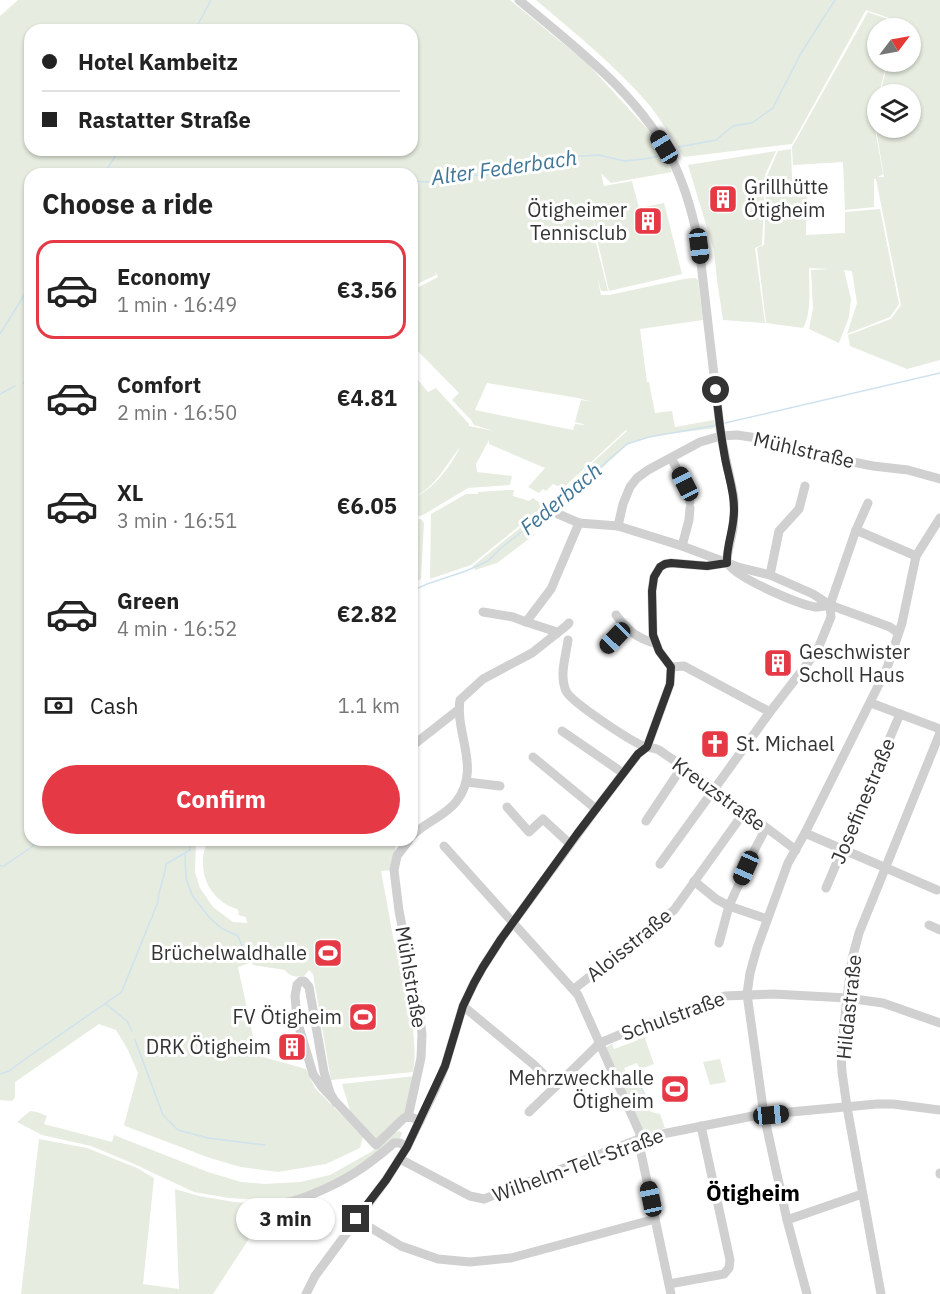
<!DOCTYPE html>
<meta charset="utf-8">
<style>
:root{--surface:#fff;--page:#f6f6f6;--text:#222;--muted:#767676;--line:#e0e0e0;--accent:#e63946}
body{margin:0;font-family:"IBM Plex Sans",sans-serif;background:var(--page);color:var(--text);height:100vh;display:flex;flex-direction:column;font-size:22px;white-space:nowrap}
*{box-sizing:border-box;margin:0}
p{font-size:20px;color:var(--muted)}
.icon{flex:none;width:33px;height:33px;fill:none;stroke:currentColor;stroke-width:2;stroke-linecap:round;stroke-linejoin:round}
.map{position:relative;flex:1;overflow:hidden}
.side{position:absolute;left:24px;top:168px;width:394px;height:678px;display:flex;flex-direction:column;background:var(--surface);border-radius:18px;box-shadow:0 2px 4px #0004}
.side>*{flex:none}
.banner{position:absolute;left:24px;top:24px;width:394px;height:132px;border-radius:18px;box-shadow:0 2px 4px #0004;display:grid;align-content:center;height:132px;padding:0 18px;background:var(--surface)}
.needle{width:39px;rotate:58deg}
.buttons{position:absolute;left:867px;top:18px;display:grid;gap:12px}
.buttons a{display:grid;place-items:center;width:54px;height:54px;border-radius:50%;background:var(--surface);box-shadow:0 2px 4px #0004;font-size:30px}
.end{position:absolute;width:27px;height:27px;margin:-14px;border:8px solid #333;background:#fff;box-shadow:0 0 0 3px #fff}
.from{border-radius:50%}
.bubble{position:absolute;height:42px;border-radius:21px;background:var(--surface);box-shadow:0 2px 4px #0004;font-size:20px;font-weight:700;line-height:42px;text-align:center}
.car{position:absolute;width:18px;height:36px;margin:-18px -9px;border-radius:8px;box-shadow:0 0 4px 2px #0007;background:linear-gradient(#222 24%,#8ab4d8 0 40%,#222 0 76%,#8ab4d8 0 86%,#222 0)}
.banner b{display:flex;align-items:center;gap:21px;height:57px;font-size:22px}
.banner b+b{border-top:2px solid var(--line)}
.banner i{width:15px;height:15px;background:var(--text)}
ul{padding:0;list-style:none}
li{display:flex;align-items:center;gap:18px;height:99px;margin:0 12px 9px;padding:0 6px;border:3px solid transparent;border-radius:18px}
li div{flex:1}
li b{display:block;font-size:22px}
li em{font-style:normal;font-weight:700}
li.on{border-color:var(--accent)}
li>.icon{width:54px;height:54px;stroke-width:1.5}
h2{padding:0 18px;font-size:27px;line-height:72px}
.pay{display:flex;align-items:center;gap:15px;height:66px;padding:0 18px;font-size:22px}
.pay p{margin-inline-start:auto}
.button{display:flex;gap:12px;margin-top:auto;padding:12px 18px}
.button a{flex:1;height:69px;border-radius:36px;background:var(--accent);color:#fff;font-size:24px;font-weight:700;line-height:69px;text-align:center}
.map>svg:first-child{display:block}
.green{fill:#e6ecdf;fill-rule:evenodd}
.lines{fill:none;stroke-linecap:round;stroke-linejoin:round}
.stream{stroke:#cfe2ee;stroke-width:1.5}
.minor{stroke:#d0d0d0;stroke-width:9}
.route{stroke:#333;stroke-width:8}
.labels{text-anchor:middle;stroke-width:6;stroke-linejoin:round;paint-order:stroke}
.poi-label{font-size:20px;fill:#333;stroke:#fff;text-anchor:end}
.street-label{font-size:20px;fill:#333;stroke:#fff}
.water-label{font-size:21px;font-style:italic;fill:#3f7597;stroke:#fff}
.quarter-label{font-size:22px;font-weight:bold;fill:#000;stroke:#fff}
</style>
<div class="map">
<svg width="940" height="1294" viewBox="0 0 940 1294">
<rect width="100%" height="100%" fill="#fff"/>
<!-- green -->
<g class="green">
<path d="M18,0h492l77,63 62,68 12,18 11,23 -61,11 -10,-10 3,13 28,-5 7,27 25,-5 18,71 -73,17 -12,-52v-4l-5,-23 4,22 -1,5 13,52h-7l-4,-15 4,19h8l75,-16 11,-1 3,2 5,40 -63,9 7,53h2l6,31 17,-2 3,16 39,-7 1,8c-23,4 -68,6 -88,17l-69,64 -6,-4 16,-12 -4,-4 63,-58 -1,-1 -63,58 -10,-4 -7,7 -3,-2 -4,4 -11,-6 17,-19 -56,-24v-4l-13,24 1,8 35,4 -2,9 -42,3 -45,27 -10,2v-19c19,-7 39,-33 47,-51 -12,15 -26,43 -47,50v-123l15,18 8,-4 33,36v2l25,5 -20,-6 -3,-5 -19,-20 7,-7 -46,-47v-56l25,-13 -3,-6 1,4 -23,11 -1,-112h-382v666h166l-1,32 5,16 13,19 20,15 14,1 -1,-6 -8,-2 1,-3 -2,-3c-20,-6 -34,-24 -34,-46 -1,-8 3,-15 4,-23h186c6,8 -1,20 -2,30l-10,1 13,71 7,-1 5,24 -5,2c6,30 18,76 12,105l-82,8 -18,-106 -4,-4 -5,6c-8,1 -14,1 -19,-6l-32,-5 -1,-3 -14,5 15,69 10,21 43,12 9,19 48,49 -3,11 -34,16 -48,8 -37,-5 -31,-9 -85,-32 -1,-1 14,-52 -11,-25 -11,-18 -17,-6 -84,58v15l-3,4 -12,-1v-1084zM30,30h382v120h-382zM487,383l91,15 15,4 -12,-2 -6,22 8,2 1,1 -9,-1 -2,6 -98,-20z"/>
<path d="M536,0h404v360l-33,9 -57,-23 -2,-11 43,-16 10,-14 -25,-126h-2v28l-29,3 -2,-48 -50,3 -1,-18 76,-135 28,10 -2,6h-16v34h9l-8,32h-1l-5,24 10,56 -5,3h6l-10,-60 3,-13 1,24h32v-34h-30l8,-32h22v-34h-14l2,-7 -32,-11 -74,134 -108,13c-11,-16 -21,-34 -33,-50 -34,-40 -75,-73 -115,-107z"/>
<path d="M791,149l1,31 2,12h13l-1,43 39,-2v-21l35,-3 19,95 -9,13 -43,17 10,-31 -5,-32 -8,-1 7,29 -2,18 -10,26 -30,-14 4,-21 -2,-38 18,-1 -20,-1c0,17 3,45 -6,60l-37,-5 -9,-75 7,-3 3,-69 11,-25z"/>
<path d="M776,151l-11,24 -3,70 -7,3 10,75 -42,-3 -6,-40 -3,-29 -26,-86z"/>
<path d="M508,490h6l-1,6 16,5 4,-3 11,8 -73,59 -41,14 1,-65 35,-20h12v-2z"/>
<path d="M546,507l7,6 -23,17 4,5 -37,28 -22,7 -2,-4z"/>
<path d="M421,519l3,4 -3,56 -8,4v-63z"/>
<path d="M643,1033l11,31 -14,5 -3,-6 -13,5 8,19 7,-3 12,28 9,2 5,14 -23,5 -36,-86 6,-3 2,5 24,-9 -1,-5z"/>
<path d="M720,1059l6,23 -16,3 -7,-23z"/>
<path d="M415,1076l-9,38 -31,28 -23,-25 -10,-33z"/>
<path d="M30,1111l7,1 10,4 -3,8 68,18 2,-7 94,37 33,10 24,2 35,-2 30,-7 41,-23 22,-19 6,-2 3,2 -3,7 -52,35 -25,13 -42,13 -51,-3 -35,-6 -62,-29 -41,-17 -49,-11 -25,-13z"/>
<path d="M39,1139l48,9 50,20 17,10 -11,106 36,5 -4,-100 24,7 35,6 28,2 5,7 -54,83h-192z"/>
</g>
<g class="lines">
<!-- stream -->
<g class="stream">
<path d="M195,30l16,-30"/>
<path d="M679,147l37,-7 17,-14 19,-3 21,-15 28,-55 34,-53"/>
<path d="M104,174l15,-24"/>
<path d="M412,181l16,1 24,-7h35l33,-9 46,-9 33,-2 25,6 20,-2 21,-4"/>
<path d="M0,334l30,-48"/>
<path d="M23,383l7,-2"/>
<path d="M0,394l15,-8"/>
<path d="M725,423l215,-50"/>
<path d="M555,506l72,-62 22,-7 68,-12"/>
<path d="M412,591l15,-7 39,-13 22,-10 14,-14 47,-36"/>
<path d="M412,721l4,-5v-9"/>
<path d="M185,853l1,25 6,17 17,22 12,11 17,8 10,24"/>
<path d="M0,866h4l29,-20 1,-6"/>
<path d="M106,1004l21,17 5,10"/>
<path d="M135,1040l28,75 15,15 30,8 57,7"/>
<path d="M0,1074l9,-3 19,-14 91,-63 3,-3 36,-89c0,-13 7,-24 8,-38l24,-14 -1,-10"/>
<path d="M637,1079l15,30"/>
</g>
<!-- minor -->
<g class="minor">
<path d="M519,0c58,49 122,95 156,166 12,26 19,53 24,80l22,190 13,61v15l-1,17 -6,28v6"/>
<path d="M671,458l14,26 5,18"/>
<path d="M549,506l9,8 21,9 39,3 64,20 56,21 32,8 43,19 17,11 60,22 8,6"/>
<path d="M618,526l5,-22 7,-17 7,-9 11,-8 52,-28 21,-6 16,-1 34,5 52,16 50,10 35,4 32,9"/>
<path d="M856,530l60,26"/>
<path d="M682,546l7,-26 1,-12"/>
<path d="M729,565c10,14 69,39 86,42 5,0 10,-1 15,-2"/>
<path d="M770,575l9,-44 20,-22 6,-23"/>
<path d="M483,612l30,5 13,5"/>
<path d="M616,615c11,15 22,24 39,28"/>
<path d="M556,634l-2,-3 -28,-9 25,-33 28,-66"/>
<path d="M568,640c-2,16 -9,35 -2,51 5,11 62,48 75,54 6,3 12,2 18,5l56,39 81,61"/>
<path d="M605,649l20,-21"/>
<path d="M671,667l13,-1 86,46"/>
<path d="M871,703l69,26"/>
<path d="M562,731l61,42"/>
<path d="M412,746l46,-36"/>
<path d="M647,747l23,-63 1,-17 -12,-16 -6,-16 -1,-44 2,-14 6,-10 5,-3 6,-1 36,3 18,-3"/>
<path d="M533,757l63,52"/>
<path d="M467,782l33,4"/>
<path d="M507,807l22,25 14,-13 27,25"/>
<path d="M646,821l36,-54"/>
<path d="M805,833l132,57"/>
<path d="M412,836c13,-14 32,-19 44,-34 26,-33 -1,-67 4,-102l23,-21 49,-26 34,-27 3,-3"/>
<path d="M444,846l134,149 64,143"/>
<path d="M660,864l110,-152 47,-61 14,-34 -1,-12 26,-75 12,-27"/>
<path d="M694,881l22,18 13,7 38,13"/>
<path d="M826,888l74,-174"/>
<path d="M929,925l11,5"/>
<path d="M719,943l10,-37 26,-57 11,-21"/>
<path d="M574,989l100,-79 71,-99"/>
<path d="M463,1006l70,58 23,22 44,-43 41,-17 84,-30 48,-2 74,4 36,5 57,20"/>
<path d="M336,1103l-6,-10 -6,-21 -15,-85 -5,-6h-3l-4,4 -2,11 2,24 16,54 9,13 54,58 28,-27c6,-2 10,0 16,3"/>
<path d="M529,1112l27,-26"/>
<path d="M408,1117l13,-59 1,-24 -3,-23 -20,-100 -5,-41 3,-14 12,-16"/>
<path d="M638,1139l33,155"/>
<path d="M400,1159l70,37 14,3 158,-61 116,-23 119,-11h16l47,6"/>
<path d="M940,1174v-1"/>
<path d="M272,1204c15,0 28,-5 41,-10 34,-14 53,-27 81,-51h6l7,4"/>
<path d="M356,1219l45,27 37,13 32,3 41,-4 144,-39"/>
<path d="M787,1220l75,-26"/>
<path d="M669,1284l55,-10 5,-6 1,-8 -29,-134"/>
<path d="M306,1294l9,-18 71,-96 21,-33 28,-57 10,-24 18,-60 11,-23 9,-16 18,-28 95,-130 42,-55 9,-7"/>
<path d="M807,1294l-20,-74 -23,-105 -17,-121 3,-21 7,-25 31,-85 17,-30 82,-165 15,-45 14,-67 24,-38"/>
<path d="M881,1294l-34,-187 -5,-35 -1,-19 6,-55 5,-39 7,-26 81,-200"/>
</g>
</g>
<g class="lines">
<!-- route -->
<path class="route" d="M356,1219l30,-39 21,-33 38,-81 18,-60 11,-23 9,-16 18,-28 76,-105 61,-80 9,-7 23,-63 1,-17 -12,-16 -6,-16 -1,-44 2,-14 6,-10 5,-3 6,-1 36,3 20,-3c-1,-18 8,-36 7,-55 0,-17 -6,-33 -9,-50 -4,-22 -7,-45 -9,-68"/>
</g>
<!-- icons -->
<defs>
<g id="building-square" transform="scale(1.5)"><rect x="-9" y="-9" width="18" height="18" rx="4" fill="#e63946" stroke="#fff"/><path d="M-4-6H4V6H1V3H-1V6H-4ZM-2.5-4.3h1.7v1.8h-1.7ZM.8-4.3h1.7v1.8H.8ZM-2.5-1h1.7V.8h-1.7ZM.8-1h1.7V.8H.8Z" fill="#fff"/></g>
<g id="church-square" transform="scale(1.5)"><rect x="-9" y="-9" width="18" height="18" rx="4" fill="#e63946" stroke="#fff"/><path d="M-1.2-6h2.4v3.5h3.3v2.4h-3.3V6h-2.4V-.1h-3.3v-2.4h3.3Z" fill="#fff"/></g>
<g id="stadium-square" transform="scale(1.5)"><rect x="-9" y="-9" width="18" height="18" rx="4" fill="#e63946" stroke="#fff"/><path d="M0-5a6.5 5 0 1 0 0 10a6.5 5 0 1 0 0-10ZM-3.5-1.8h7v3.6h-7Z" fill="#fff"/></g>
</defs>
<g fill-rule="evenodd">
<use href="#building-square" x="723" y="199"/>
<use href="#building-square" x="648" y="221"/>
<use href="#building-square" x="778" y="663"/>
<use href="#church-square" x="715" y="744"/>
<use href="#stadium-square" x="328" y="953"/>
<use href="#stadium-square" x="363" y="1017"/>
<use href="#building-square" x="292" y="1047"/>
<use href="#stadium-square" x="675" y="1089"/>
</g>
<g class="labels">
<!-- poi labels -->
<g class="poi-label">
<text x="744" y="194" text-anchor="start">Grillhütte<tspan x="744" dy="23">Ötigheim</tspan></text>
<text x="627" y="217">Ötigheimer<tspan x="627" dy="23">Tennisclub</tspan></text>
<text x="799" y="659" text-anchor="start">Geschwister<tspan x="799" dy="23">Scholl Haus</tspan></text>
<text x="736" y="751" text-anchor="start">St. Michael</text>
<text x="307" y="960">Brüchelwaldhalle</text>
<text x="342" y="1024">FV Ötigheim</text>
<text x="271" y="1054">DRK Ötigheim</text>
<text x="654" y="1085">Mehrzweckhalle<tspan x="654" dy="23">Ötigheim</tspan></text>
</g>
<!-- street labels -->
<g class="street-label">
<text transform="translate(804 450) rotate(13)" y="7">Mühlstraße</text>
<text transform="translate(719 794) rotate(36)" y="7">Kreuzstraße</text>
<text transform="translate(863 801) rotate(-67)" y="7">Josefinestraße</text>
<text transform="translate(629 945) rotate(-39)" y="7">Aloisstraße</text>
<text transform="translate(411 977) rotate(80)" y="7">Mühlstraße</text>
<text transform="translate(849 1007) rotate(-84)" y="7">Hildastraße</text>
<text transform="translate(673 1016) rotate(-20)" y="7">Schulstraße</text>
<text transform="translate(578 1165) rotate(-20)" y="7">Wilhelm-Tell-Straße</text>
</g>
<!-- water labels -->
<g class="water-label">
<text transform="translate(504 168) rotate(-8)" y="7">Alter Federbach</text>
<text transform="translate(561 499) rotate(-40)" y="7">Federbach</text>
</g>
<!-- quarter labels -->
<g class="quarter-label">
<text x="753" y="1201">Ötigheim</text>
</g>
</g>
</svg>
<div class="buttons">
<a><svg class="needle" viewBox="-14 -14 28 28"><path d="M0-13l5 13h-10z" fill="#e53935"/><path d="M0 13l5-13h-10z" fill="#767676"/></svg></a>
<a><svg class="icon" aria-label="layers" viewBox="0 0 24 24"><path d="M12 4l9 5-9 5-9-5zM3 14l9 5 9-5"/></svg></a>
</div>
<i class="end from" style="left:716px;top:390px"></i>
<i class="end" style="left:356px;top:1219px"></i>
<div class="bubble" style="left:236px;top:1198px;width:99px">3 min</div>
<i class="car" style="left:664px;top:147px;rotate:329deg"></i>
<i class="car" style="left:699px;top:246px;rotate:173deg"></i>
<i class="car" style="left:685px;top:484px;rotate:333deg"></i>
<i class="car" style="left:615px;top:638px;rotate:224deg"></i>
<i class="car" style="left:746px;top:868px;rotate:204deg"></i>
<i class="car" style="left:771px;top:1115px;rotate:84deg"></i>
<i class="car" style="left:651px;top:1199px;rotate:348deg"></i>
<div class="banner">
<b><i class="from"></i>Hotel Kambeitz</b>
<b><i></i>Rastatter Straße</b>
</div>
<section class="side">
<h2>Choose a ride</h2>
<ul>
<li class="on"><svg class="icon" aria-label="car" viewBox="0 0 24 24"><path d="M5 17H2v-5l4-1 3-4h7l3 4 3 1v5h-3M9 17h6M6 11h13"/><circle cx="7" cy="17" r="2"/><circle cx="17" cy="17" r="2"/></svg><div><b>Economy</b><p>1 min · 16:49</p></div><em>€3.56</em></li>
<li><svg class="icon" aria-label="car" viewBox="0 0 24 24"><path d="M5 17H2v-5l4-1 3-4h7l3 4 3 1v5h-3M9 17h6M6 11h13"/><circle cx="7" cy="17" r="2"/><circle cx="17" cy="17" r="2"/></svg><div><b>Comfort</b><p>2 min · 16:50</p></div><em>€4.81</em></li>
<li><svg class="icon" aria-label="car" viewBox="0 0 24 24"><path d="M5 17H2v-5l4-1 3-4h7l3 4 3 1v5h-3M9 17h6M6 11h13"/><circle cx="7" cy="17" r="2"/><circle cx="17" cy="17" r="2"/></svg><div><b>XL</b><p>3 min · 16:51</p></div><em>€6.05</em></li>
<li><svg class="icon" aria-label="car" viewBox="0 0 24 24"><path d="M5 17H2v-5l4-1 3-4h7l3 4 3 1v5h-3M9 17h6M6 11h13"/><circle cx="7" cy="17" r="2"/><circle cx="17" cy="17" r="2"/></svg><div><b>Green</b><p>4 min · 16:52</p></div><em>€2.82</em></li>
</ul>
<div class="pay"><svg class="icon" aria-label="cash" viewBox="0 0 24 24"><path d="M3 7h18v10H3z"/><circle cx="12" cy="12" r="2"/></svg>Cash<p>1.1 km</p></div>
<div class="button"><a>Confirm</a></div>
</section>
</div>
